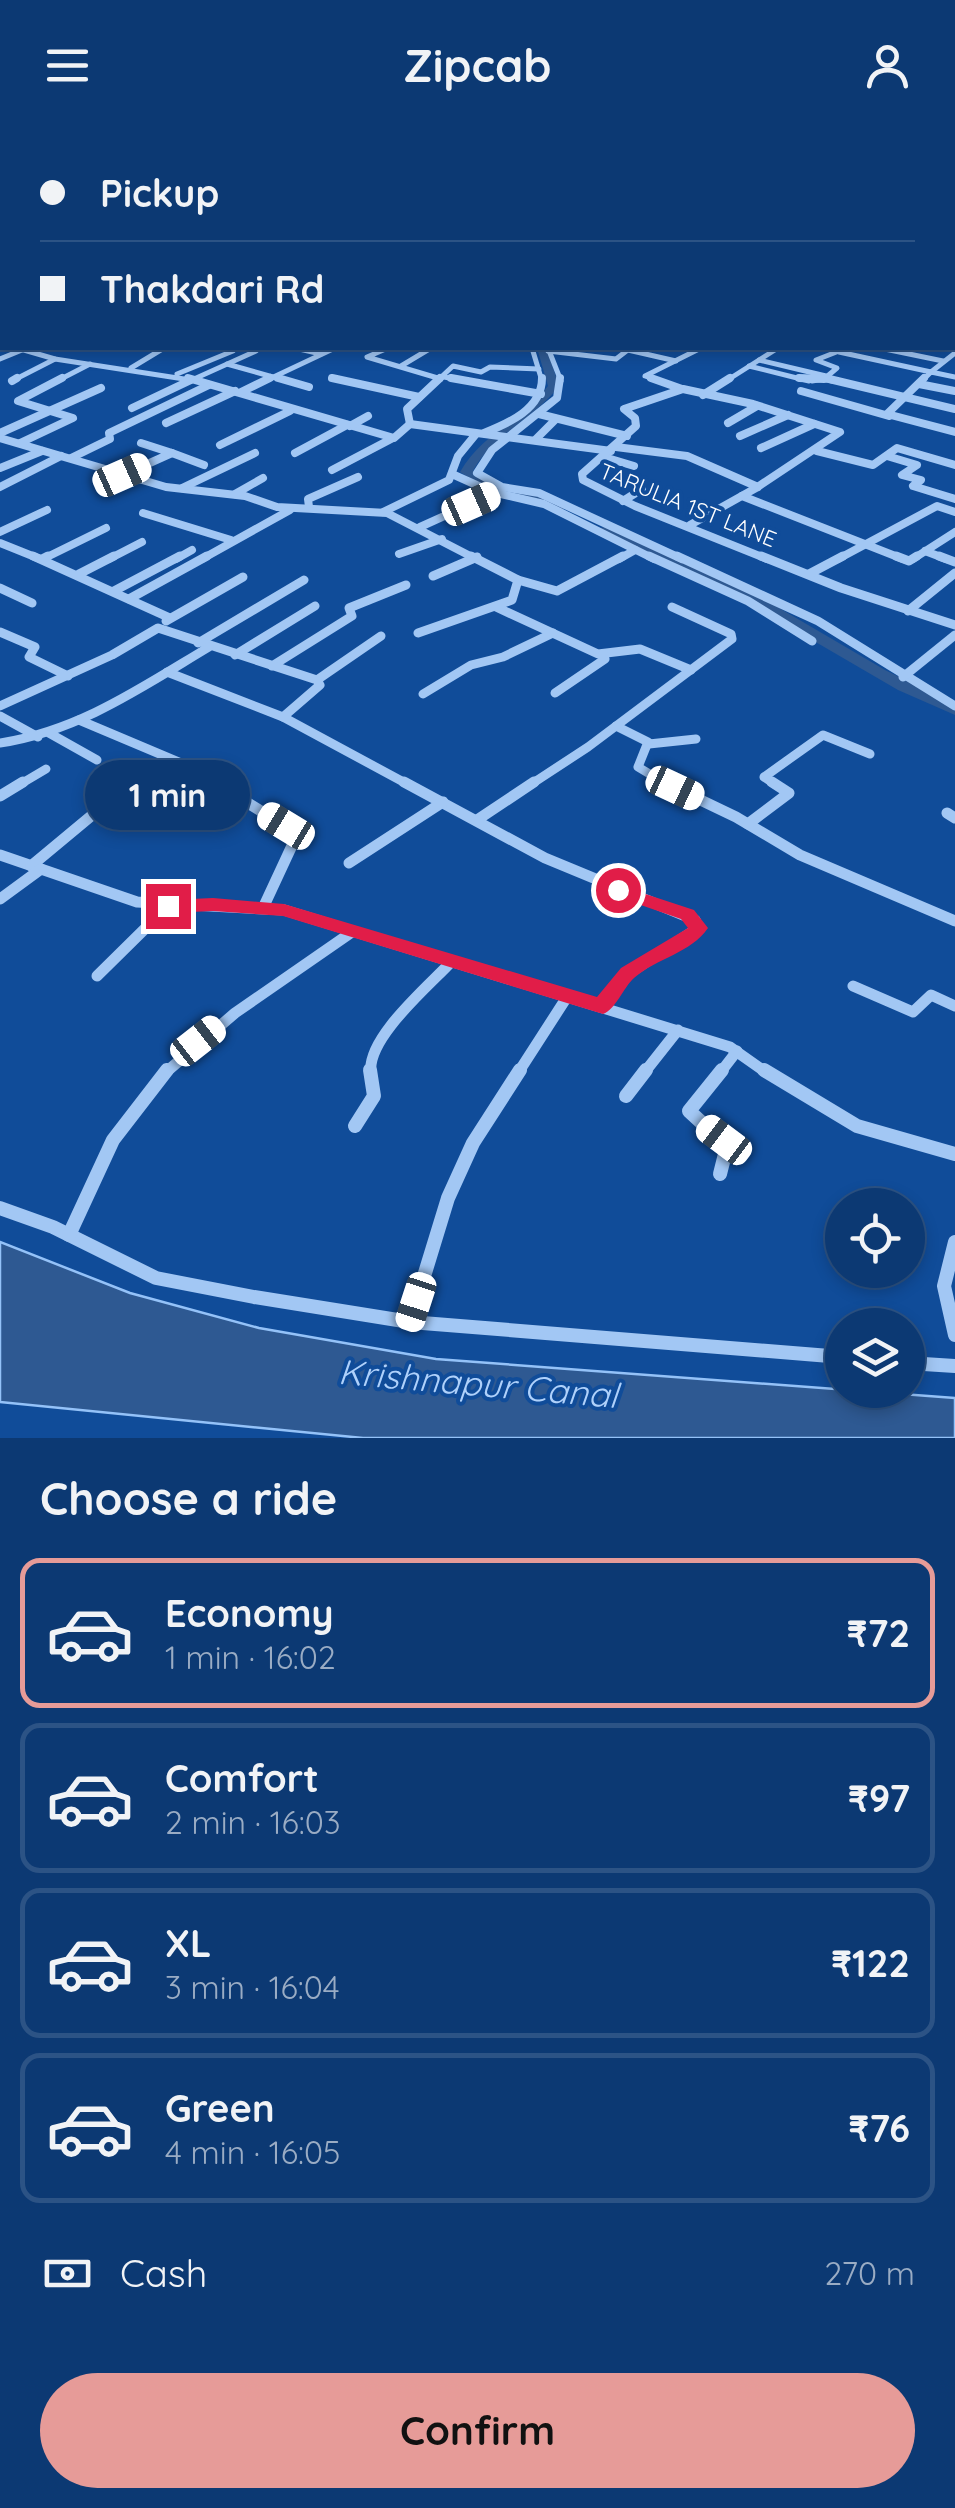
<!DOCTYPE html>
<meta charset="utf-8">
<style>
:root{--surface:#0c3973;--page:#1a447b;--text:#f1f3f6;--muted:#9aacc4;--line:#2c5385;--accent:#e69b98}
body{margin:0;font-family:Quicksand,sans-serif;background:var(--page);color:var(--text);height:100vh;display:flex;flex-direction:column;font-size:38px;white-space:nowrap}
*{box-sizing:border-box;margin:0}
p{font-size:32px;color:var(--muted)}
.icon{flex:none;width:55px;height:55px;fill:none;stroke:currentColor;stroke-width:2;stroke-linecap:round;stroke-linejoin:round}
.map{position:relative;height:1308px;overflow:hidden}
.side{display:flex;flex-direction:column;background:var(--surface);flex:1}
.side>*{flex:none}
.top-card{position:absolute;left:0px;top:0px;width:955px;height:220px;box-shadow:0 5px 15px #0003,0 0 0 2px var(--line);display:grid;align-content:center;height:220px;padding:0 40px;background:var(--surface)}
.fabs{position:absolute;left:825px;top:1058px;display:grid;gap:20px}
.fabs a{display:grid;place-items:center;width:100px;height:100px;border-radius:50%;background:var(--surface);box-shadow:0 5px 15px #0003,0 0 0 2px var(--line);font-size:50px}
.end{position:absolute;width:45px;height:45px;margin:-22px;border:12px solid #e11d48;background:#fff;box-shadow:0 0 0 5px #fff}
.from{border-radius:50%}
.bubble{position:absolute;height:70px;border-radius:35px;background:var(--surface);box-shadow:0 5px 15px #0003,0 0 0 2px var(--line);font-size:32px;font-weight:800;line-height:70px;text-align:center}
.car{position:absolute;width:30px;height:60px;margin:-30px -15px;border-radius:12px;box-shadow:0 0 8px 2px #0007;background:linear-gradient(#fff 24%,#345 0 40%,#fff 0 76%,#345 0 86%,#fff 0)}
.top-card b{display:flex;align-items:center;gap:35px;height:95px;font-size:38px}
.top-card b+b{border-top:2px solid var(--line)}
.top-card i{width:25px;height:25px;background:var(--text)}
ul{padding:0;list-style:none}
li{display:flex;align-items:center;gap:30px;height:150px;margin:0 20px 15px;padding:0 20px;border:5px solid var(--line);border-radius:20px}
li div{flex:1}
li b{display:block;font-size:38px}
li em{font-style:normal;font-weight:800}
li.on{border-color:var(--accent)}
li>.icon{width:90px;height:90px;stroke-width:1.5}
h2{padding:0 40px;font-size:45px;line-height:120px}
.pay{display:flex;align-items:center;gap:25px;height:110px;padding:0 40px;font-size:38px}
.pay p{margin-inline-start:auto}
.button{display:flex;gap:20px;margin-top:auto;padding:20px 40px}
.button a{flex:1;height:115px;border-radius:60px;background:var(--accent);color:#111;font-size:40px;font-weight:800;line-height:115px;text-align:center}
header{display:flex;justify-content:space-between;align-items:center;height:130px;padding:0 40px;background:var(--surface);font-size:45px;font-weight:800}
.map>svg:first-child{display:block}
.water{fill:#2e5992;stroke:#94c2f8;stroke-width:2.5}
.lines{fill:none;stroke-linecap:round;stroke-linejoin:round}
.canal{fill:#2e5992;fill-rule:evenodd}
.minor-far5{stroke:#a2c7f4;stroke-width:4}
.minor-far4{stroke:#a2c7f4;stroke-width:5}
.minor-far3{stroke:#a2c7f4;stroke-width:8}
.minor-far2{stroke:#a2c7f4;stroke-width:9}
.minor-far1{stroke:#a2c7f4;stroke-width:11}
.minor{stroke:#a2c7f4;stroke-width:14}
.tertiary{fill:#a2c7f4;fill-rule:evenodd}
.route{fill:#e11d48}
.labels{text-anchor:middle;stroke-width:8;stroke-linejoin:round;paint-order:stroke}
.far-street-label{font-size:22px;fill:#fff;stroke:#104c99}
.near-water-label{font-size:35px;font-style:italic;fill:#afd1fb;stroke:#104c99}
</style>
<header><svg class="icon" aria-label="menu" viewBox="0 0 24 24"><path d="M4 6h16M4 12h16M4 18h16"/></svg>Zipcab<svg class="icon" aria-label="person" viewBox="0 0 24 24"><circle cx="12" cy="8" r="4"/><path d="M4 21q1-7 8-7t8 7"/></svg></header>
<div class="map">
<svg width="955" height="1308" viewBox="0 0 955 1308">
<rect width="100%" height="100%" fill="#104c99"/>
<!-- water -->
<path class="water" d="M0,1112l130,51 129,35 177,31 519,39v40h-592l-363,-36z"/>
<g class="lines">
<!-- canal -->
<g class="canal">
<path d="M537,218h10l12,38c-25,33 -66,48 -86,85l19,11 72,23 1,3 -6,4 -76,-25 -23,-15c22,-38 62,-53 88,-86z"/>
<path d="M605,397l140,61 140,82 70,34v11l-57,-25 -163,-95 -135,-61v-6z"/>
</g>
<!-- minor-far5 -->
<g class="minor-far5">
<path d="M15,0l6,2"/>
<path d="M332,0l7,2"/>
<path d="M406,0l18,2"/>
<path d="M449,0l9,2"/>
<path d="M511,0l15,2"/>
<path d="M564,0l9,2"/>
<path d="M589,0l11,2"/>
<path d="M682,0l10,2"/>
<path d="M750,0l11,2"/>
<path d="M775,0l16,2"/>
<path d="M839,0l12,2"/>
<path d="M873,0l12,2"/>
<path d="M270,2l50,-2"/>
<path d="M484,2l13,-2"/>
<path d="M726,2l12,-2"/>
<path d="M798,2l11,-2"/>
<path d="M901,2l12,-2"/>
</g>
<!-- minor-far4 -->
<g class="minor-far4">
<path d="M17,218l38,11 142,22"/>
<path d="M295,218l26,6"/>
<path d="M388,218l-21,9 74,22"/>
<path d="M532,218l10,33"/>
<path d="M548,218l13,33"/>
<path d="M843,218l-4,4 92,20 24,-19"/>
<path d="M880,218l63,13"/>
<path d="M628,220l48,11"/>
<path d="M548,221l68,8 13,-10"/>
<path d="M0,229l22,-9"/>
<path d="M759,230l67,16"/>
<path d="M227,234l60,17"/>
<path d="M401,236l30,-18"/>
<path d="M749,236l60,15"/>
<path d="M131,238l33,-20"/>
<path d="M177,244l56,-23 -7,-3"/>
<path d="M444,247l22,4"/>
<path d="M331,248l13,3"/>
<path d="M194,249l62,-28"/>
<path d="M12,251l43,-22"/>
<path d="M57,251l33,-17"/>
<path d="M265,251l70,-33"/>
<path d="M437,251l16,-15 28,6 9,-5 49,2"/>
<path d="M659,251l-14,-5 56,-28"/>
<path d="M726,251l52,-33"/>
<path d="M812,251l12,-2"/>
<path d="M832,251l-8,-2 13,-11 -21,-8 23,-9"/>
<path d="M922,251l9,-9 24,5"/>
</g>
<!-- minor-far3 -->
<g class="minor-far3">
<path d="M188,248l206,60 16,-14"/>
<path d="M278,248l31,9"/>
<path d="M332,248l87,19"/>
<path d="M451,248l90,16"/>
<path d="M560,248l-3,20 -65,52 -15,23 25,14 37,6 143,66"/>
<path d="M651,248l31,11"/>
<path d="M799,248l25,1"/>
<path d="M825,248l130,31"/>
<path d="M924,248l-37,36 68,18"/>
<path d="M12,251l5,-3"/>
<path d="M919,254l36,7"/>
<path d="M801,261l88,25"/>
<path d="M241,262l29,-14"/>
<path d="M703,265l27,-17"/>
<path d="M132,278l59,-28"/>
<path d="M539,284l88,22"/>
<path d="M166,293l69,-32"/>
<path d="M728,293l29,-17"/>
<path d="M410,294l201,27"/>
<path d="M410,294l-3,-15 33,-31"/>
<path d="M350,296l18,-10"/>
<path d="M0,303l101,-45"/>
<path d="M484,303c25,-10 58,-24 58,-55"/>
<path d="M740,306l48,-21"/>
<path d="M0,308l166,49 79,9 32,11 110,6 89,46"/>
<path d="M535,310l21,-21"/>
<path d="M20,313l53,-25 -55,-17 44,-23"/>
<path d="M220,315l70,-34"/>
<path d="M616,317l71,9 71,31"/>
<path d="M761,318l53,-24"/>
<path d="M817,321l56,14 24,-17 58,17"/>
<path d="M172,323l32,12"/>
<path d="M295,323l52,-28"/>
<path d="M887,326l30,9 -15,10 19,5 -8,6 42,13"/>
<path d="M604,327l30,9"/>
<path d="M71,328l39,-19 -1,-6 100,-48"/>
<path d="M0,338l42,-17"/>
<path d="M332,340l61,-32"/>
<path d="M452,344l40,18 52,12 110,55"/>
<path d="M123,345l49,-22 -31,-10"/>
<path d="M0,357l61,-31"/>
<path d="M182,358l73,-35"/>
<path d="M235,364l28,-16"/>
<path d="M742,366l161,63"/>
<path d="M623,371l19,-12"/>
<path d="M309,377l-1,-8 50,-22"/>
<path d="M383,382l66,-32 9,-24 18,-22"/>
<path d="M143,383l88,27"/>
<path d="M690,395l66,-37 84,-56 -87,-28 -70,-15 -59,20 11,9 1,8 -54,48 1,6 52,26 132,53"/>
<path d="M420,397l75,-34"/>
<path d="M0,402l47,-22"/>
<path d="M0,413l40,16"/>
<path d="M925,421l21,8"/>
<path d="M399,424l43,-15"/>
<path d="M43,429l63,-31"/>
<path d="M109,429l33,-17"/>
<path d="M176,429l16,-9"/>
<path d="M202,429l88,-49"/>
<path d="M473,429l4,-2"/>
<path d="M619,429l16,-9"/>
<path d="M838,429l99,-53 18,6"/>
<path d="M913,429l42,-27"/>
</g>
<!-- minor-far2 -->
<g class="minor-far2">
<path d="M33,426l137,62"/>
<path d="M649,426l99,45 64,40"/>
<path d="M677,426l141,65 137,85"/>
<path d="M761,426l80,32 114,37"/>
<path d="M896,426l13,5 8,-5"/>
<path d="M939,426l16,6"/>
<path d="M42,429l6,-3"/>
<path d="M79,444l35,-18"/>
<path d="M809,444l34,-18"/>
<path d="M433,446l44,-19"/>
<path d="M518,450l39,11 66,-35"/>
<path d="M0,458l32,15"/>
<path d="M114,461l66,-35"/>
<path d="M129,469l78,-43"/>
<path d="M496,477l102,47 42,-5 51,21"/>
<path d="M908,481l47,-38"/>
<path d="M166,491l77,-44"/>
<path d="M0,502l35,15 -6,10 39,19"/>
<path d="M418,503l94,-33 6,-20 -47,-24"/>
<path d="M198,513l106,-63"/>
<path d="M235,525l80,-49"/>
<path d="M272,536l80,-50 -3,-8 57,-23"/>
<path d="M167,542l116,45"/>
<path d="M903,547l52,-42"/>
<path d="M317,550l64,-44"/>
<path d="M555,563l50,-34 -2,-5"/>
<path d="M423,564l48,-29 32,-8 50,-24"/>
<path d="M0,576l112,-51 46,-27 159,52 3,5 -37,32 126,68"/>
<path d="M0,586l38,21"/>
<path d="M79,590l109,46 30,19"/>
<path d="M616,596l32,16 -10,25 30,18"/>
<path d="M49,603l48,27"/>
<path d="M0,613c79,-12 142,-56 209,-96"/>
<path d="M649,614l47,-5"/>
<path d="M19,655l27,-16"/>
<path d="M129,655l3,-3"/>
<path d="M530,655l58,-38 144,-108 -1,-5 -59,-27"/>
<path d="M776,655l-12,-8 59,-42 47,19"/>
</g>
<!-- minor-far1 -->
<g class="minor-far1">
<path d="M214,652l79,49 3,6 -33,71"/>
<path d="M404,652l141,76 150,62 3,8 -76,50 -19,28"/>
<path d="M663,652l73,35 64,38 155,66"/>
<path d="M0,666l23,-14"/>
<path d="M947,683l8,5"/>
<path d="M477,690l57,-38"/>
<path d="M748,694l41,-31 -17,-11"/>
<path d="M0,725l137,47 147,8 446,137 37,26"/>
<path d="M349,733l94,-61"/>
<path d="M31,736l101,-84"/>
<path d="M0,769l41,-30"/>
<path d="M97,846l71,-70"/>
<path d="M853,856l60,26 18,-17 24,11"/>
<path d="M165,943l70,-60 117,-81"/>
<path d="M371,943c-5,-35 58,-87 81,-112"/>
<path d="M518,943l49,-76"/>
<path d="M644,943l34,-43"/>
<path d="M720,943l17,-22"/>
</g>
<!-- minor -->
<g class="minor">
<path d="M764,940l93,56 98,28"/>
<path d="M626,966l20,-26"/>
<path d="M355,996l19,-30 -4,-26"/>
<path d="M720,1044l7,-28 -38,-35 33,-41"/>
<path d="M0,1078l53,19 103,51 98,19 156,25 432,35"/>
<path d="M69,1105l44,-95 54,-70"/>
<path d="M955,1112l-11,44 11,49"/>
<path d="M410,1192l38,-124 25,-55 47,-73"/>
<path d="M908,1233l47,3"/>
</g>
<!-- tertiary -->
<rect class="tertiary" x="0" y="4" width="2" height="4"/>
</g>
<!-- route -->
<path class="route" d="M618,755l76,25 14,18c-17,25 -51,30 -74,50 -11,10 -18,31 -31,36l-320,-98 -70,-5 -45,2 -10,-7 10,-6 45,-2 71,6 313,93 24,-29 67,-40 -7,-9 -69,-24 -3,-5z"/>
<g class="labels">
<!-- far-street labels -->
<g class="far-street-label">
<text transform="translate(688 375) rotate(22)" y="8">TARULIA 1ST LANE</text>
</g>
<!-- near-water labels -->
<g class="near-water-label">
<text transform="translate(478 1254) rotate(5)" y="12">Krishnapur Canal</text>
</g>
</g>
</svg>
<div class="fabs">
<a><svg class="icon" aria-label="locate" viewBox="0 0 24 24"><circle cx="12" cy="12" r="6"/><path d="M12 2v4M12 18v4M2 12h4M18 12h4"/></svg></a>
<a><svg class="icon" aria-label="layers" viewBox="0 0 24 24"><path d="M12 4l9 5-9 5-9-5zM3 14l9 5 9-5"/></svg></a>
</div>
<i class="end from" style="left:618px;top:760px"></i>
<i class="end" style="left:168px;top:776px"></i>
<div class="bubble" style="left:85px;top:630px;width:165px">1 min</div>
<i class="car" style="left:122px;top:345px;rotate:66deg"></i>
<i class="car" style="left:471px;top:374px;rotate:66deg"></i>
<i class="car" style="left:675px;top:658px;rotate:115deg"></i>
<i class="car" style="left:286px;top:696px;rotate:301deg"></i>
<i class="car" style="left:198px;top:911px;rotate:52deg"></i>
<i class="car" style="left:724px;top:1010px;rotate:307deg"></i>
<i class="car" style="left:416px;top:1172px;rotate:198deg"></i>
<div class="top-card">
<b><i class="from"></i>Pickup</b>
<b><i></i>Thakdari Rd</b>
</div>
</div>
<section class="side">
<h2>Choose a ride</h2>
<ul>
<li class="on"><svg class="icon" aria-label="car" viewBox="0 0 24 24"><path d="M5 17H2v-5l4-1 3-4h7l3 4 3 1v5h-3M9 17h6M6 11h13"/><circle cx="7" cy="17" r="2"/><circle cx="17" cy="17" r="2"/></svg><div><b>Economy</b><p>1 min · 16:02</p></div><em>₹72</em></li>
<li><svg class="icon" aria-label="car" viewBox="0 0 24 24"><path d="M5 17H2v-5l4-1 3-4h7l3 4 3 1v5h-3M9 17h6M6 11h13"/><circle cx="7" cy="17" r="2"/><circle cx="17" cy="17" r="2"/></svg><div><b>Comfort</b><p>2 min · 16:03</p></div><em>₹97</em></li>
<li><svg class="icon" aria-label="car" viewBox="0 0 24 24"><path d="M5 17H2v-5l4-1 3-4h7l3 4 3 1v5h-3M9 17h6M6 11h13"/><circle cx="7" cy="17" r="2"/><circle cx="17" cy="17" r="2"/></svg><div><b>XL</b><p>3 min · 16:04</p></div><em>₹122</em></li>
<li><svg class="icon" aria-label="car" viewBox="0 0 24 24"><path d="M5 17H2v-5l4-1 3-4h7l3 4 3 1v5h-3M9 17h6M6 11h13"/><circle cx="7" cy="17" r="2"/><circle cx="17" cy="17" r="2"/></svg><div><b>Green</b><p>4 min · 16:05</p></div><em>₹76</em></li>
</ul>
<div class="pay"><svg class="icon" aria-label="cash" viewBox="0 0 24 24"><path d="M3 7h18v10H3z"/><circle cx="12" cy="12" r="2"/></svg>Cash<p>270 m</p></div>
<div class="button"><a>Confirm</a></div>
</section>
